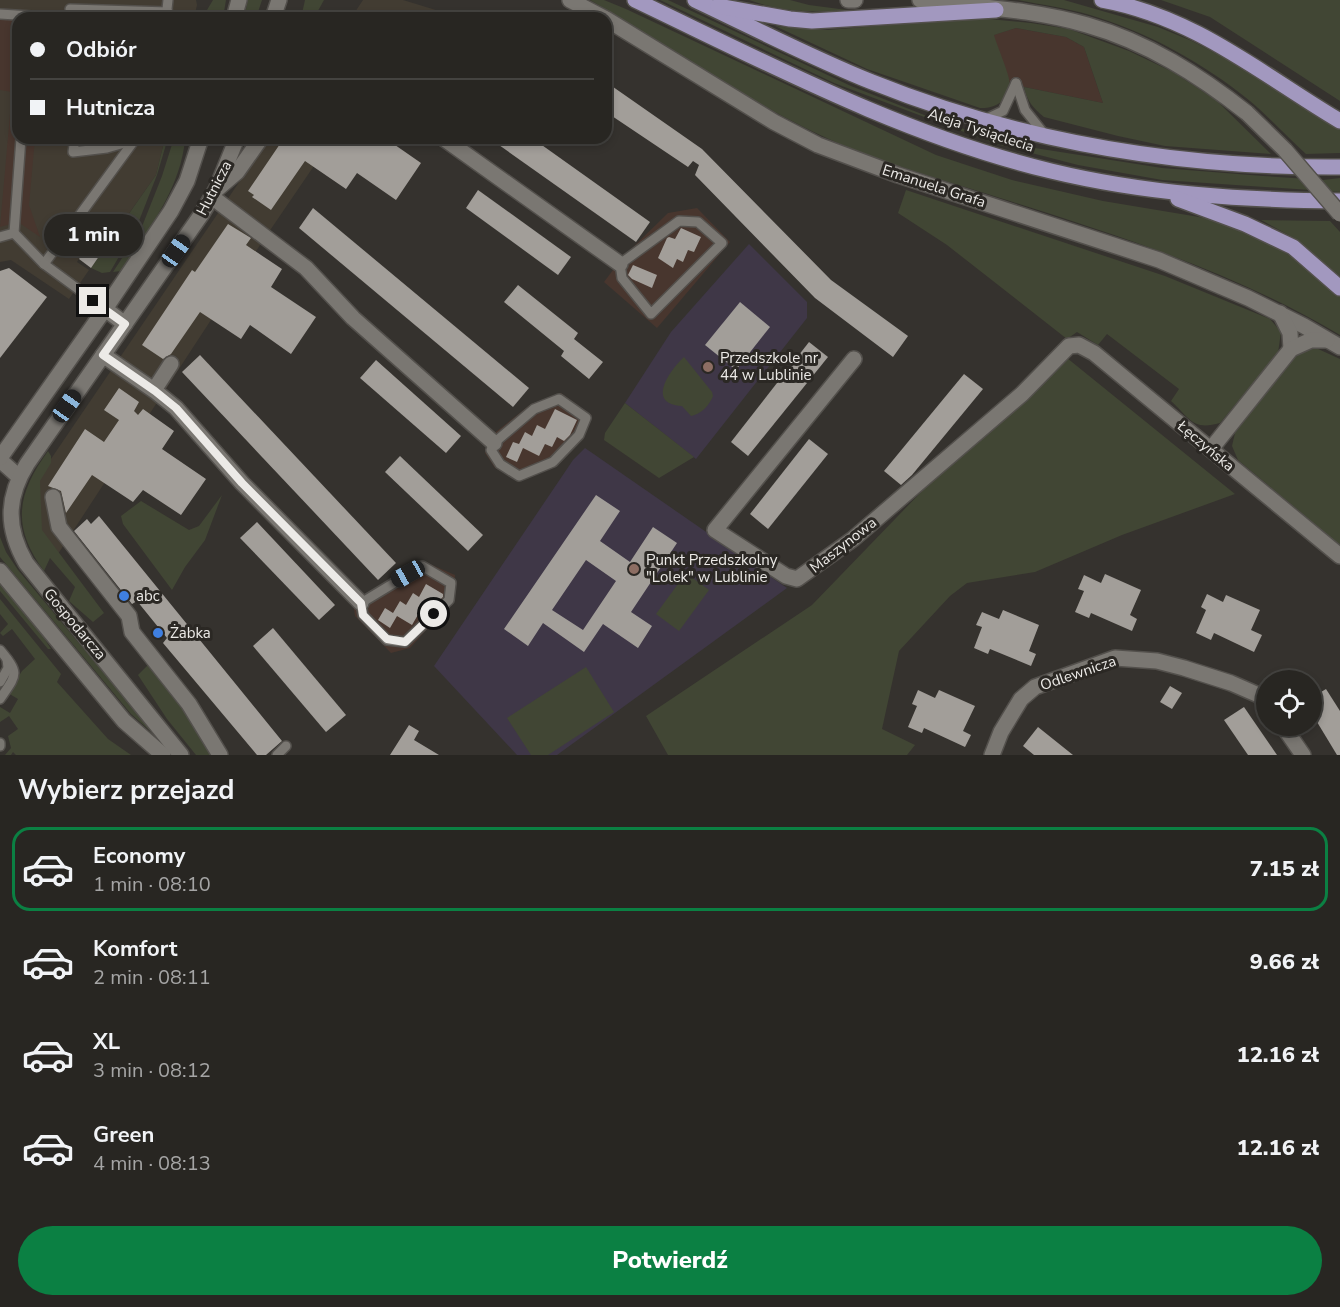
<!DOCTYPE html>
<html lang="pl">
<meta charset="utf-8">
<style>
:root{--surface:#282622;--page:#302e2a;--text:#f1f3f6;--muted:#a5a5a5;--line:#444340;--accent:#0b8043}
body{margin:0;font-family:"Nunito Sans",sans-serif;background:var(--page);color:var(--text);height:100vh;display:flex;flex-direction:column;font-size:22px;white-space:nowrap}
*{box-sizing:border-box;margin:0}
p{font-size:20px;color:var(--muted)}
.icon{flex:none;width:33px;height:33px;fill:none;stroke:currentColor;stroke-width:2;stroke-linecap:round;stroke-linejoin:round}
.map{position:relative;height:755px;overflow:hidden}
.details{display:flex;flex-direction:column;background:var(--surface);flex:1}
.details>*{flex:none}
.top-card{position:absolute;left:12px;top:12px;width:600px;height:132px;border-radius:18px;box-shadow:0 3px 9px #0003,0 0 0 2px var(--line);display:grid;align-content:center;height:132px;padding:0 18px;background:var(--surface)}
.tools{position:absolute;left:1256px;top:670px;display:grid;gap:12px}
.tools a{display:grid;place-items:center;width:66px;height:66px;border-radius:50%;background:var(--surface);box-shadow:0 3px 9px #0003,0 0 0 2px var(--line);font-size:30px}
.end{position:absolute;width:27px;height:27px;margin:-14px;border:8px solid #eceae7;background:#111;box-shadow:0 0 0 3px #111}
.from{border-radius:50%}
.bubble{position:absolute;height:42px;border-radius:21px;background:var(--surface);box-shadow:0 3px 9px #0003,0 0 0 2px var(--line);font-size:20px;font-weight:800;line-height:42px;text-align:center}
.car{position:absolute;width:18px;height:36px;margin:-18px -9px;border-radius:8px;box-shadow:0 0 4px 2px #0007;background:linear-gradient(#222 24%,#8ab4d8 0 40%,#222 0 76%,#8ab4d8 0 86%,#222 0)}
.top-card b{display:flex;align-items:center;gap:21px;height:57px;font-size:22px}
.top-card b+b{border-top:2px solid var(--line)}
.top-card i{width:15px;height:15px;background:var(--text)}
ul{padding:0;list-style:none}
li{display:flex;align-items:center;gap:18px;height:84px;margin:0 12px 9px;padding:0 6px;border:3px solid transparent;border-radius:18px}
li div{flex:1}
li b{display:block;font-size:22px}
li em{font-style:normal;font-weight:800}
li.selected{border-color:var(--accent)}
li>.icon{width:54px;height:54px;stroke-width:1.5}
h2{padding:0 18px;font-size:27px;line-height:72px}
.button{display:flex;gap:12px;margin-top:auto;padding:12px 18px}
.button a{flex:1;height:69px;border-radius:36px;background:var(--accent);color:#fff;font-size:24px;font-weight:800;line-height:69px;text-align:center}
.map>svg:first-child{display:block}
.built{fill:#423c32}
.industrial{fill:#48362e}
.education{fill:#3f3747}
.green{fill:#414634}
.building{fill:#a29e99;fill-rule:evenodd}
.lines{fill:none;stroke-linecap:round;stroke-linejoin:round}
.lane-casing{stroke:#53504c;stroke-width:12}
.street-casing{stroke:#53504c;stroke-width:18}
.secondary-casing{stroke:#53504c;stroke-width:18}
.primary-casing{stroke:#53504c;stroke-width:18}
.lane{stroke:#7a7772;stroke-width:9}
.street{stroke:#7a7772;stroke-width:15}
.secondary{stroke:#7a7772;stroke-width:15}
.primary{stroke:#a298bf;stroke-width:15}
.secondary-bridge-casing{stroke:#53504c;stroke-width:18;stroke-linecap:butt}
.secondary-bridge{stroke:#7a7772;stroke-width:15}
.route{stroke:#eceae7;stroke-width:8}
.education-dot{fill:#8d6e63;stroke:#2b2824;stroke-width:2}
.shop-dot{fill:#3f7fe0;stroke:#2b2824;stroke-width:2}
.labels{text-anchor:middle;stroke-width:6;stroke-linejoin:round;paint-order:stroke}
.street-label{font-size:15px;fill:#eceae7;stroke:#2b2824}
.poi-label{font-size:15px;fill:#eceae7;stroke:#2b2824;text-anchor:start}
</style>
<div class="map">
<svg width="1340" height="755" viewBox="0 0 1340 755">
<rect width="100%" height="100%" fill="#35322e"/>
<!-- built -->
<g class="built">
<path d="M0,0h196l1,5 -3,13h-176v120h147l-9,37 -43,61 -13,-9 -23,35 12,8 -20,29 -58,-39 -11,2z"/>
<path d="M363,0h40l59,18h-111z"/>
<path d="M269,138h64l-73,107 -204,312 -19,-26 1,-53z"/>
</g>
<!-- industrial -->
<g class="industrial">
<path d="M0,9l66,6 -5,3h-43v120h17l-6,67 11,32 -22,-15 -18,5 12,-135 -12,-2z"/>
<path d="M1016,28l50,9 18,10 19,56 -79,-16 -6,-5 -8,2 -17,-49z"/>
<path d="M697,208l33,34 -73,86 -53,-46 18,-24 46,-45z"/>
<path d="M561,393l30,22 -12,25 -20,24 -40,17 -24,-13 -10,-15 7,-18 39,-31z"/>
<path d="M423,561l32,14 -1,24 -44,49 -19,5 -36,-37 -2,-14z"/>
</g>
<!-- education -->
<g class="education">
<path d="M749,244l58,58v16l-111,141 -71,-56 46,-71z"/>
<path d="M585,448l202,140 -230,167h-40l-83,-89 139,-206z"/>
</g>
<!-- green -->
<g class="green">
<path d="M213,0h13l-3,18h-18l2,-8z"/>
<path d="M248,0h14l-6,18h-12z"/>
<path d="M305,0h19l-10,18h-13z"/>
<path d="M590,0h14l22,9 310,146 76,25 91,21 96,16 23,5 29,11 48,28 24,19 17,17v38c-106,-63 -223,-100 -340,-137 -50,-16 -101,-30 -150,-50 -92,-37 -174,-99 -260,-148z"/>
<path d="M660,0h8l183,86 96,38 51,15 37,9 127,20 101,8 60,4 17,-2v14l-178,-12 -84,-15 -82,-21 -162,-61z"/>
<path d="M749,0h41l19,5 38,5c-35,3 -65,2 -98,-10z"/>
<path d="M1018,0h46l94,27 34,14 42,22 83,53 23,13v24l-34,1c-19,-17 -37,-37 -56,-53 -48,-39 -101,-68 -160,-86 -23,-7 -48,-10 -72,-15z"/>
<path d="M1161,0h179v101l-130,-84z"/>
<path d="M978,18l53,5 38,6 60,22 44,21 43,28 55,54 -106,-8 -47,-10 -74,-19c-11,-9 -17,-16 -20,-30l79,16 -19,-56 -18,-10 -50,-9 -22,7c3,11 16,40 16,50 -1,16 -16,24 -30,23l-113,-39 -92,-43 52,4z"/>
<path d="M165,138h3l-11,37 -20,51 -27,46 -8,1 -11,-5 65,-93z"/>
<path d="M174,138l11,2c-5,50 -37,90 -64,131l-8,1 28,-43 21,-53z"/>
<path d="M906,190l259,86 105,43 11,13 -3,21 -58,70c-28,8 -30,-5 -49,-22l8,-12 -72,-55 -9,11 -21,-13 -10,7 -120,-94 -49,-32z"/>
<path d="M1261,220l69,1 10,11v44l-46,-38z"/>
<path d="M1316,348l24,11v186l-102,-85 -6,-14 3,-13 59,-76 12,-6z"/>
<path d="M684,357l28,35 1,4c-4,10 -12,18 -22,20l-9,-10c-37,-2 -11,-37 2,-49z"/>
<path d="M1067,358l168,136 -113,41 -87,37 -68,11 -17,13 -51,55 -17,78 33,16 -8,10h-239l-22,-39 166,-111 112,-116 78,-67z"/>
<path d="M625,403l69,54 -35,21 -55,-38 1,-7z"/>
<path d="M48,451l3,5v7l-11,18 2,49 62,83 -11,9 -24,-21 6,-14 -25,-29 -6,13c-33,-45 -27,-77 4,-120z"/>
<path d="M222,495l-17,45 -20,27 -13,23 -49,-66 -2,-8 20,-15 48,29 10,-4z"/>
<path d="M0,537l6,15 12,18 140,168 -27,-24 -131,-157z"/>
<path d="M686,573l23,17 -30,41 -23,-17z"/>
<path d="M0,585l6,1 30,39 15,24h-3l-48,-58z"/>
<path d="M0,599l61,75 -4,8 51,57 23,16h-115l-3,-3 -2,3h-6l6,-7 -3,-12 10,-7 -9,-13 -9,6v-15l10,6 8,-14 -10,-6 14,-22 13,-12 -23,-30 -9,7 -3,-3 8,-9 -8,-10z"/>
<path d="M148,665l31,35 37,55h-20l-29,-36 -29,-44z"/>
<path d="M586,667l28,45 -66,43h-17l-24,-37z"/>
</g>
<!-- building -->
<g class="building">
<path d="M606,82l96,67 129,131 77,56 -15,21 -78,-59 -120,-123 4,-10 -6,-4 -5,6 -82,-55z"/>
<path d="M284,138h101l36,25 -25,37 -39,-27 -11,16 -41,-28 -34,49 -19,-13 2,-2 -6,-4z"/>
<path d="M489,138h43l118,84 -14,20z"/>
<path d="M478,190l93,67 -13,18 -92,-67z"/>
<path d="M313,208l216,180 -16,19 -214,-179z"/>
<path d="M228,224l23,14 -5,7 36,24 -11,18 45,30 -25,37 -41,-29 -9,14 -41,-27 -29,42 -8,5 -21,-14 50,-75 3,2z"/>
<path d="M100,227l13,9 -22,32 -12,-9z"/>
<path d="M681,228l20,9 -7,15 -6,-2 -5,12 -6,-3 -4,9 -15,-10 9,-20 2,-1 6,2z"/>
<path d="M633,265l24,10 -5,13 -20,-9 -4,-4z"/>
<path d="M9,268l38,29 -47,61v-87z"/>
<path d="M518,285l60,48 -4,6 29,23 -14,17 -28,-23 3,-5 -60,-49z"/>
<path d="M740,302l30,25 -34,43 -31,-25z"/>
<path d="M809,342l19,15 -80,99 -17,-14z"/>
<path d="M200,355l196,208 -18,17 -196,-208z"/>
<path d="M376,360l85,76 -15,17 -86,-75z"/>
<path d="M964,374l19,15 -71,86 -11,10 -17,-14z"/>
<path d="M119,388l20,14 -5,9 4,4 5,-6 31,22 -12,18 44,30 -25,36 -38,-25 -10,12 -41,-27 -26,38 -5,-22 -13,-5 37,-57 19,13 15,-22 -15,-10z"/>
<path d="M555,409l22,11 -7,15 -6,6 -7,-4 -5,10 -7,-3 -6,12 -16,-8 -6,14 -11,-5 7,-15 6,2 6,-12 7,4 5,-11 8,4z"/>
<path d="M809,439l19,15 -60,75 -18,-15z"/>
<path d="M400,456l83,79 -15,16 -83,-79z"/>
<path d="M596,495l24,16 -20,30 30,21 23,-35 24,16 -46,69 21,14 -14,22 -35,-24 -19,28 -41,-29 -15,23 -24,-17zM586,560l30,21 -33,49 -31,-20z"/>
<path d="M99,516l183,225 -16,14h-9l-94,-112 4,-5 -30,-37 -5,3 -58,-73 13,-12 4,5z"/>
<path d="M257,522l78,83 -16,15 -79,-82z"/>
<path d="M1105,574l36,16 -11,25 7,4 -5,12 -41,-18 -2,5 -14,-6 9,-21 -6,-2 6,-14 17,8z"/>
<path d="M426,584l17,10v3l-10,9 -1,-1 -9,10 -4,-2 -7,12 -15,-9 -7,12 -12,-8 7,-12 8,5 7,-12 6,4 7,-12 6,4z"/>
<path d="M1207,594l16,8 3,-7 34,15 -9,20 11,5 -8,17 -40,-19 -3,7 -15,-7 10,-23 -5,-3z"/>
<path d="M1003,610l36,15 -10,26 7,3 -5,12 -41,-17 -2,5 -14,-6 8,-21 -6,-2 6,-13 17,7z"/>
<path d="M273,628l73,87 -20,17 -73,-86z"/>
<path d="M1170,686l12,7 -10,16 -12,-7z"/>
<path d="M1326,689l14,22v44h-3l-26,-43v-14z"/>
<path d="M918,690l17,8 4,-8 36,16 -12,25 8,4 -6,12 -41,-19 -2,5 -14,-6 9,-21 -5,-2z"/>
<path d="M1244,707l33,48h-29l-24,-35z"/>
<path d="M409,725l10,6 -5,9 25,15h-49z"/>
<path d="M1038,727l35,28h-39l-11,-9z"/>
</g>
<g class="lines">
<!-- lane casing -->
<g class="lane-casing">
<g id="lane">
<path d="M70,9l98,3"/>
<path d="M0,14l31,2v2"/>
<path d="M166,18l2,-18"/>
<path d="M1016,83l9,27 20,25"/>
<path d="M984,120l19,-9 13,-28"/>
<path d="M75,138l-2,14 34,-4 28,-8"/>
<path d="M679,221l19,1 24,21 -71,71 -29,-36 -2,-14z"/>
<path d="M14,233l7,-95"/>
<path d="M0,237l14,-4 30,31 61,45"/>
<path d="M44,264l92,-126"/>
<path d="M559,399l27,19 -7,17 -26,27 -34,14 -19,-12 -9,-14 3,-7 40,-34z"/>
<path d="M422,566l29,17 -2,17 -44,42 -18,-2 -24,-25 -2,-12z"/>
<path d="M0,650c20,24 17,24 0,49"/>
<path d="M0,682l8,-14 -1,-9"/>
<path d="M0,743v3"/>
<path d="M277,755l9,-9"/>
</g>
</g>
<!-- street casing -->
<g class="street-casing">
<g id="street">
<path d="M443,138l177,126"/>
<path d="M216,190l21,-18 24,-34"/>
<path d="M212,197l94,71 47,50 141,125"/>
<path d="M105,309l20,15"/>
<path d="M103,355l52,36 21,17 66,75 119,120"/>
<path d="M854,359l-139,171 71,46 11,3 56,-40 169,-145 47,-48 10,-1 15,8 246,203"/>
<path d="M158,384l13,-20"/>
<path d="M0,460l19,17"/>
<path d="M53,497l6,30 70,89 3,16 57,72 31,51"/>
<path d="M1283,726l20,29"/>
<path d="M992,755l9,-23 20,-33 14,-12 80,-29 42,3 27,7 47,15 32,14 3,4"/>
</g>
</g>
<!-- secondary casing -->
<g class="secondary-casing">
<g id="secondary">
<path d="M570,0l34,18"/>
<path d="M848,0h7"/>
<path d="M920,0c55,7 113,9 167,25 60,17 112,50 160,88"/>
<path d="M234,18l5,-18"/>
<path d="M273,18l6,-18"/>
<path d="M606,19l168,103 44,23 80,30 261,85 89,38 56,28 36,21"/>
<path d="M1280,313l10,20 1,16"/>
<path d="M1211,449l80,-100 20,-9h16"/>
<path d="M0,458l105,-149 66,-98 16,-30 14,-43"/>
<path d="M0,571l124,150 39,34"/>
<path d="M181,755l-155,-192c-20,-35 -20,-65 1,-99l174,-249 15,-25 21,-52"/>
</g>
</g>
<!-- primary casing -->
<g class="primary-casing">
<g id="primary">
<path d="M635,0c134,64 270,136 416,171 95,23 192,29 289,30"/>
<path d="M695,0c59,28 117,58 177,82 149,60 308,86 468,85"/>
<path d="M1102,0c93,17 159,74 238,121"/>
<path d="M718,6l72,13 22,2 184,-11"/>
<path d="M1178,199l67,25 48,23 47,41"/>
</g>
</g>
<!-- lane -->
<use href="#lane" class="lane"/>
<!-- street -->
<use href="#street" class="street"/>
<!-- secondary -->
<use href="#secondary" class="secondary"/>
<!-- primary -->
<use href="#primary" class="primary"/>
<!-- secondary-bridge casing -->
<g class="secondary-bridge-casing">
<path id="secondary-bridge" d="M1247,113l38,37 55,64"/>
</g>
<!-- secondary-bridge -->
<use href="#secondary-bridge" class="secondary-bridge"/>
</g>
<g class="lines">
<!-- route -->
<path class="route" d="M93,301l32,23 -22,31 52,36 21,17 66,75 119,120 2,12 24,24 18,3 29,-28"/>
</g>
<!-- markers -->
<g class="education-dot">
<circle cx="708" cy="367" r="6"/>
<circle cx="634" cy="569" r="6"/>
</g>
<g class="shop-dot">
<circle cx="124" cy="596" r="6"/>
<circle cx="158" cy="633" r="6"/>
</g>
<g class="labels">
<!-- street labels -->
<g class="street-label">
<text transform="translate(981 130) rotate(18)" y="5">Aleja Tysiąclecia</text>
<text transform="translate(934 186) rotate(18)" y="5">Emanuela Grafa</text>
<text transform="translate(214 188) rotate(-63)" y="5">Hutnicza</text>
<text transform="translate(1206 446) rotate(40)" y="5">Łęczyńska</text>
<text transform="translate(843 545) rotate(-38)" y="5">Maszynowa</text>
<text transform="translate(75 624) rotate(50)" y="5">Gospodarcza</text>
<text transform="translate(1078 673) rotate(-19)" y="5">Odlewnicza</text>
</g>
<!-- poi labels -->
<g class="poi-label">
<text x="720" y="363">Przedszkole nr<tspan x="720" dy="17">44 w Lublinie</tspan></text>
<text x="646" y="565">Punkt Przedszkolny<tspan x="646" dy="17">"Lolek" w Lublinie</tspan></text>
<text x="136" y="601">abc</text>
<text x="170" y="638">Żabka</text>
</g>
</g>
</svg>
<div class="tools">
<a><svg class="icon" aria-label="locate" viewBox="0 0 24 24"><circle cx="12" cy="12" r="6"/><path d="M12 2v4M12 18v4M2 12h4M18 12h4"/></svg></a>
</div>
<i class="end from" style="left:434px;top:614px"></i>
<i class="end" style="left:93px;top:301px"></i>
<div class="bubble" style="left:44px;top:214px;width:99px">1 min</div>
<i class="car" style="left:176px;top:251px;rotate:35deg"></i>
<i class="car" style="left:67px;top:406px;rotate:35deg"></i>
<i class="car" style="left:408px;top:574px;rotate:241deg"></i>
<div class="top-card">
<b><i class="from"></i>Odbiór</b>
<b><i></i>Hutnicza</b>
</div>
</div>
<section class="details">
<h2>Wybierz przejazd</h2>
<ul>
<li class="selected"><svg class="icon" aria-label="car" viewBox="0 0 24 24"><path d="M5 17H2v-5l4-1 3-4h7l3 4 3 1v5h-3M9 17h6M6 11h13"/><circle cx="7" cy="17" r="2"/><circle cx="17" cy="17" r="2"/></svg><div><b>Economy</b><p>1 min · 08:10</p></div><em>7.15 zł</em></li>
<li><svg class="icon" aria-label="car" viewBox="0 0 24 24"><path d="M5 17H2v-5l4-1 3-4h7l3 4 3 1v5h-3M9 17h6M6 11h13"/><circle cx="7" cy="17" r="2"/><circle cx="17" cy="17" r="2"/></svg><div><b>Komfort</b><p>2 min · 08:11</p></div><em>9.66 zł</em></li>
<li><svg class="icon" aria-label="car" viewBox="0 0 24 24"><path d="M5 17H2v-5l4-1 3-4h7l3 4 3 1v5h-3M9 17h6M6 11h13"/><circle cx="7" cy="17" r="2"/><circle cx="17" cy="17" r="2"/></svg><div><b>XL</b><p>3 min · 08:12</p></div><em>12.16 zł</em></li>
<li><svg class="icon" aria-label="car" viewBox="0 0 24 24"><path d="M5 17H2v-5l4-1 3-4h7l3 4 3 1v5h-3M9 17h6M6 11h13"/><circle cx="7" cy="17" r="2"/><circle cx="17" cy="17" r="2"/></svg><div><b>Green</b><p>4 min · 08:13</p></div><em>12.16 zł</em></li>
</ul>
<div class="button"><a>Potwierdź</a></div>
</section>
